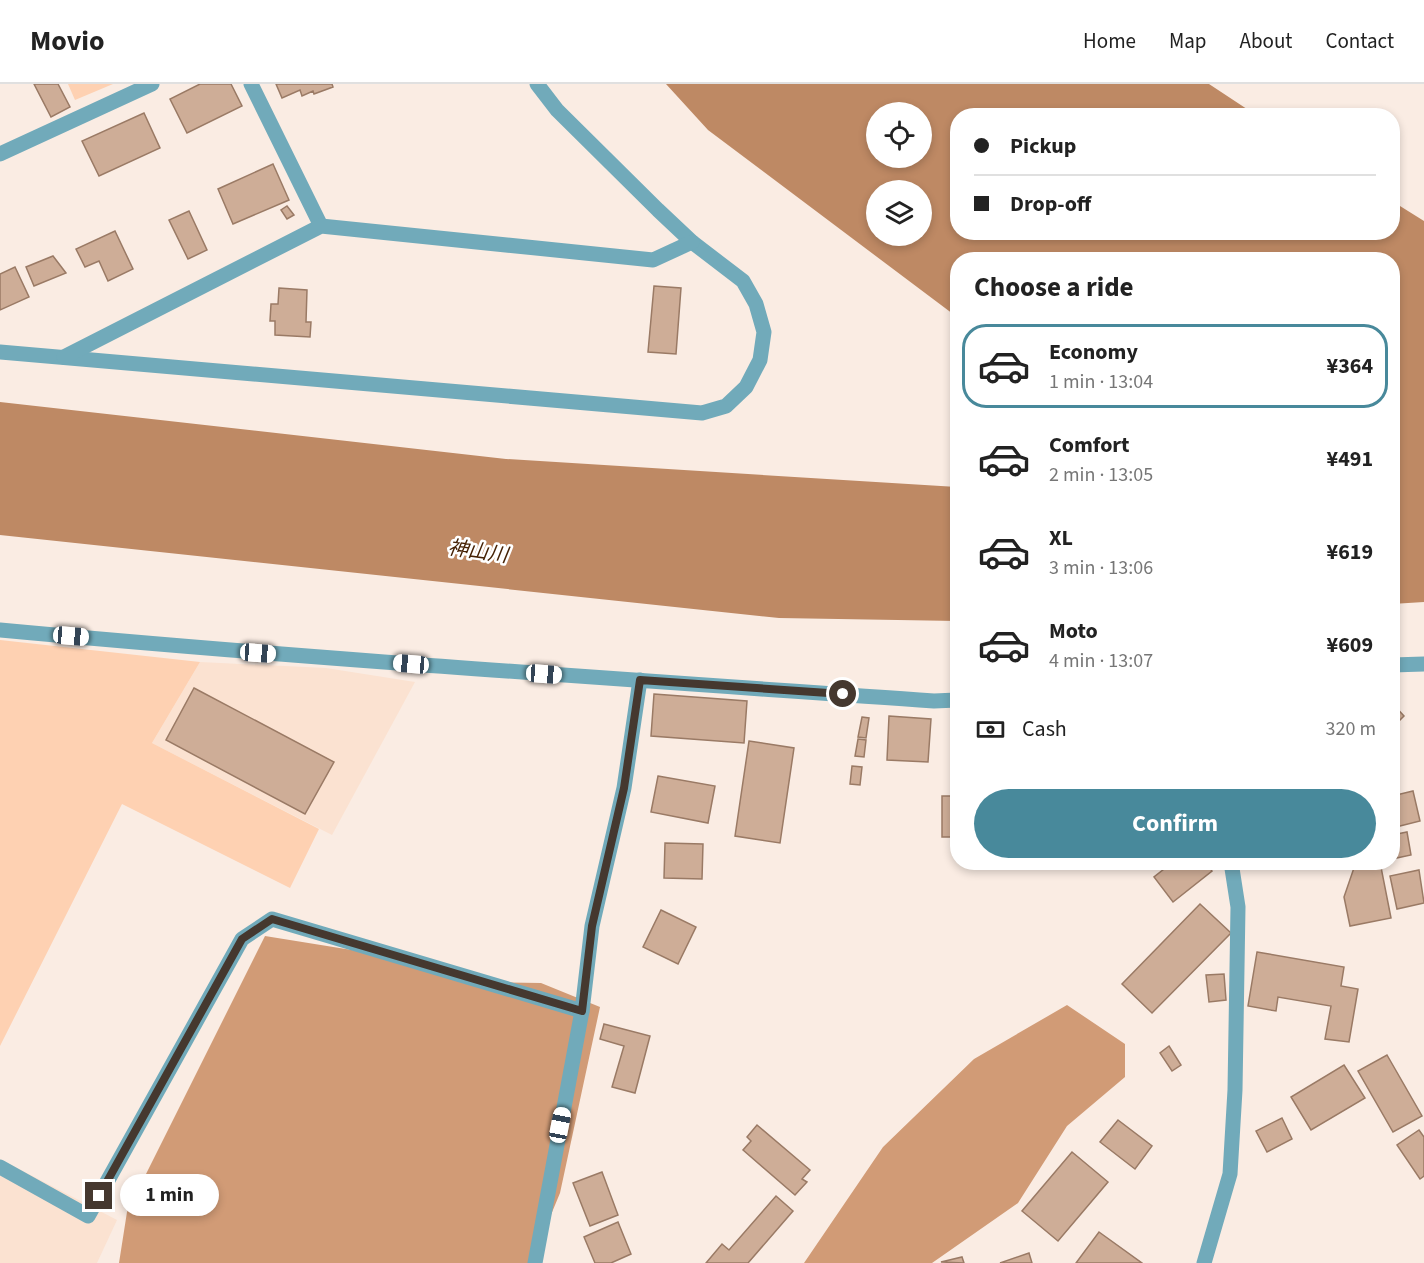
<!DOCTYPE html>
<meta charset="utf-8">
<style>
:root{--surface:#fff;--page:#f2f2f2;--text:#222;--muted:#767676;--line:#e0e0e0;--accent:#48899b}
body{margin:0;font-family:"Source Sans 3","Noto Sans JP",sans-serif;background:var(--page);color:var(--text);height:100vh;display:flex;flex-direction:column;font-size:22px;white-space:nowrap}
*{box-sizing:border-box;margin:0}
p{font-size:20px;color:var(--muted)}
.icon{flex:none;width:33px;height:33px;fill:none;stroke:currentColor;stroke-width:2;stroke-linecap:round;stroke-linejoin:round}
.map{position:relative;flex:1;overflow:hidden}
.drawer{position:absolute;left:950px;top:168px;width:450px;height:618px;display:flex;flex-direction:column;background:var(--surface);border-radius:24px;box-shadow:0 3px 9px #0003}
.drawer>*{flex:none}
.hud{position:absolute;left:950px;top:24px;width:450px;height:132px;border-radius:24px;box-shadow:0 3px 9px #0003;display:grid;align-content:center;height:132px;padding:0 24px;background:var(--surface)}
.controls{position:absolute;left:866px;top:18px;display:grid;gap:12px}
.controls a{display:grid;place-items:center;width:66px;height:66px;border-radius:50%;background:var(--surface);box-shadow:0 3px 9px #0003;font-size:30px}
.end{position:absolute;width:27px;height:27px;margin:-14px;border:8px solid #45382f;background:#fff;box-shadow:0 0 0 3px #fff}
.from{border-radius:50%}
.bubble{position:absolute;height:42px;border-radius:21px;background:var(--surface);box-shadow:0 3px 9px #0003;font-size:20px;font-weight:700;line-height:42px;text-align:center}
.car{position:absolute;width:18px;height:36px;margin:-18px -9px;border-radius:8px;box-shadow:0 0 4px 2px #0007;background:linear-gradient(#fff 24%,#345 0 40%,#fff 0 76%,#345 0 86%,#fff 0)}
.hud b{display:flex;align-items:center;gap:21px;height:57px;font-size:22px}
.hud b+b{border-top:2px solid var(--line)}
.hud i{width:15px;height:15px;background:var(--text)}
ul{padding:0;list-style:none}
li{display:flex;align-items:center;gap:18px;height:84px;margin:0 12px 9px;padding:0 12px;border:3px solid transparent;border-radius:24px}
li div{flex:1}
li b{display:block;font-size:22px}
li em{font-style:normal;font-weight:700}
li.selected{border-color:var(--accent)}
li>.icon{width:54px;height:54px;stroke-width:1.5}
h2{padding:0 24px;font-size:27px;line-height:72px}
.pay{display:flex;align-items:center;gap:15px;height:66px;padding:0 24px;font-size:22px}
.pay p{margin-inline-start:auto}
.cta{display:flex;gap:12px;margin-top:auto;padding:12px 24px}
.cta a{flex:1;height:69px;border-radius:36px;background:var(--accent);color:#fff;font-size:24px;font-weight:700;line-height:69px;text-align:center}
header{display:flex;align-items:center;gap:36px;box-sizing:border-box;height:84px;padding:0 30px;background:var(--surface);border-bottom:2px solid var(--line)}
header strong{font-size:28px}
nav{display:flex;gap:33px;margin-inline-start:auto;font-size:21px}
.map>svg:first-child{display:block}
.built{fill:#fbe2d1}
.green{fill:#fed1b2}
.forest{fill:#d19b76}
.water{fill:#be8964;fill-rule:evenodd}
.building{fill:#cead97;stroke:#9a7a65;stroke-width:1.5}
.lines{fill:none;stroke-linecap:round;stroke-linejoin:round}
.minor{stroke:#71aaba;stroke-width:15}
.route{stroke:#45382f;stroke-width:8}
.labels{text-anchor:middle;stroke-width:5;stroke-linejoin:round;paint-order:stroke}
.water-label{font-size:20px;font-style:italic;fill:#462205;stroke:#fff}
</style>
<header>
<strong>Movio</strong>
<nav><a>Home</a><a>Map</a><a>About</a><a>Contact</a></nav>
</header>
<div class="map">
<svg width="1424" height="1179" viewBox="0 0 1424 1179">
<rect width="100%" height="100%" fill="#faece3"/>
<!-- built -->
<g class="built">
<path d="M200,578l126,6 89,14 -83,153 -180,-92z"/>
<path d="M0,1075l117,61 -20,43h-97z"/>
</g>
<!-- green -->
<g class="green">
<path d="M68,0h45l-38,16z"/>
<path d="M0,556l200,22 -48,81 167,86 -29,59 -168,-84 -122,242z"/>
</g>
<!-- forest -->
<g class="forest">
<path d="M265,852l93,15 111,31 72,1 59,24 -40,186 -29,70h-412l8,-51z"/>
<path d="M1067,921l58,39v33l-58,49 -49,77 -86,60h-128l79,-116 91,-88z"/>
</g>
<!-- water -->
<g class="water">
<path d="M666,0h543l47,31 -299,1v116h435v-31l32,20v381l-32,2v-344h-435v57l-249,-187zM876,28h45v46h-45zM876,106h45v46h-45z"/>
<path d="M0,318l506,57 451,28v134l-178,-3 -779,-83z"/>
</g>
<!-- building -->
<g class="building">
<path d="M34,0h24l12,23 -19,10z"/>
<path d="M200,0h31l11,22 -55,27 -17,-34z"/>
<path d="M276,0h56l1,3 -19,7 -1,-3 -11,5 -2,-6 -18,8z"/>
<path d="M144,29l16,35 -61,28 -17,-35z"/>
<path d="M273,80l16,36 -56,24 -15,-35z"/>
<path d="M287,122l7,9 -7,4 -6,-9z"/>
<path d="M189,127l18,39 -19,9 -19,-39z"/>
<path d="M115,147l18,38 -25,12 -9,-20 -14,6 -9,-18z"/>
<path d="M53,172l13,17 -32,13 -8,-19z"/>
<path d="M15,183l14,30 -29,13v-36z"/>
<path d="M654,202l27,2 -5,66 -28,-2z"/>
<path d="M279,204l28,2 -1,32h5l-1,15 -35,-2v-14h-5l1,-17h7z"/>
<path d="M194,604l140,74 -29,52 -139,-74z"/>
<path d="M654,610l93,7 -3,42 -93,-7z"/>
<path d="M1392,619l12,13 -12,12z"/>
<path d="M889,632l42,3 -3,43 -41,-2z"/>
<path d="M862,633l7,1 -3,20 -8,-1z"/>
<path d="M858,655l8,1 -2,17 -9,-1z"/>
<path d="M749,657l45,7 -14,95 -45,-7z"/>
<path d="M852,682l10,1 -2,18 -10,-1z"/>
<path d="M658,692l57,10 -7,37 -57,-11z"/>
<path d="M1413,707l7,30 -28,7v-32z"/>
<rect x="942" y="712" width="15" height="41"/>
<path d="M1407,748l4,23 -19,4v-24z"/>
<path d="M665,759l38,1 -1,35 -38,-1z"/>
<path d="M1173,778h33l6,9 -39,31 -19,-25z"/>
<path d="M1356,778h24l11,56 -41,8 -6,-29z"/>
<path d="M1419,786l5,33 -27,6 -7,-33z"/>
<path d="M1200,820l31,29 -79,80 -30,-29z"/>
<path d="M661,826l35,17 -18,37 -35,-17z"/>
<path d="M1257,868l87,15 -3,19 17,3 -9,53 -24,-3 6,-33 -53,-9 -2,14 -28,-5z"/>
<path d="M1224,890l2,26 -17,2 -3,-27z"/>
<path d="M604,940l46,12 -15,57 -23,-6 12,-41 -24,-7z"/>
<path d="M1169,962l12,19 -9,6 -12,-18z"/>
<path d="M1387,971l35,61 -29,16 -35,-61z"/>
<path d="M1344,981l21,33 -54,32 -20,-33z"/>
<path d="M1282,1034l10,21 -25,13 -11,-21z"/>
<path d="M1118,1036l34,26 -17,23 -35,-27z"/>
<path d="M757,1041l53,45 -8,9 5,3 -12,13 -52,-45 8,-9 -4,-4z"/>
<path d="M1419,1046l5,7v39l-4,3 -23,-34z"/>
<path d="M1072,1068l36,30 -50,59 -36,-30z"/>
<path d="M602,1088l16,43 -28,11 -17,-43z"/>
<path d="M776,1112l17,15 -45,52h-42l16,-19 7,6z"/>
<path d="M618,1138l13,32 -20,9h-16l-11,-26z"/>
<path d="M1099,1148l43,31h-66z"/>
<path d="M1029,1169l3,10h-32z"/>
<path d="M962,1173l2,6 -23,-1z"/>
</g>
<g class="lines">
<!-- minor -->
<g class="minor">
<path d="M251,0l70,142"/>
<path d="M0,70l152,-70"/>
<path d="M0,268l702,61 24,-7 20,-19 14,-27 4,-28 -8,-28 -13,-23 -51,-39 -34,-32 -101,-100 -20,-26"/>
<path d="M64,273l257,-131 332,34 39,-18"/>
<path d="M0,546c311,29 622,49 934,71l23,-1"/>
<path d="M1392,581l32,-1"/>
<path d="M0,1083l88,49 154,-277 30,-20 310,92"/>
<path d="M535,1179l47,-252 10,-85 32,-138 16,-108"/>
<path d="M1204,1179l26,-89 5,-84 3,-183 -7,-45"/>
</g>
</g>
<g class="lines">
<!-- route -->
<path class="route" d="M99,1112l143,-257 30,-20 310,92 10,-85 32,-138 16,-108 203,14"/>
</g>
<g class="labels">
<!-- water labels -->
<g class="water-label">
<text transform="translate(478 467) rotate(8)" y="7">神山川</text>
</g>
</g>
</svg>
<div class="controls">
<a><svg class="icon" aria-label="locate" viewBox="0 0 24 24"><circle cx="12" cy="12" r="6"/><path d="M12 2v4M12 18v4M2 12h4M18 12h4"/></svg></a>
<a><svg class="icon" aria-label="layers" viewBox="0 0 24 24"><path d="M12 4l9 5-9 5-9-5zM3 14l9 5 9-5"/></svg></a>
</div>
<i class="end from" style="left:843px;top:610px"></i>
<i class="end" style="left:99px;top:1112px"></i>
<div class="bubble" style="left:120px;top:1090px;width:99px">1 min</div>
<i class="car" style="left:71px;top:552px;rotate:95deg"></i>
<i class="car" style="left:258px;top:569px;rotate:94deg"></i>
<i class="car" style="left:411px;top:580px;rotate:275deg"></i>
<i class="car" style="left:544px;top:590px;rotate:94deg"></i>
<i class="car" style="left:560px;top:1041px;rotate:11deg"></i>
<div class="hud">
<b><i class="from"></i>Pickup</b>
<b><i></i>Drop-off</b>
</div>
<section class="drawer">
<h2>Choose a ride</h2>
<ul>
<li class="selected"><svg class="icon" aria-label="car" viewBox="0 0 24 24"><path d="M5 17H2v-5l4-1 3-4h7l3 4 3 1v5h-3M9 17h6M6 11h13"/><circle cx="7" cy="17" r="2"/><circle cx="17" cy="17" r="2"/></svg><div><b>Economy</b><p>1 min · 13:04</p></div><em>¥364</em></li>
<li><svg class="icon" aria-label="car" viewBox="0 0 24 24"><path d="M5 17H2v-5l4-1 3-4h7l3 4 3 1v5h-3M9 17h6M6 11h13"/><circle cx="7" cy="17" r="2"/><circle cx="17" cy="17" r="2"/></svg><div><b>Comfort</b><p>2 min · 13:05</p></div><em>¥491</em></li>
<li><svg class="icon" aria-label="car" viewBox="0 0 24 24"><path d="M5 17H2v-5l4-1 3-4h7l3 4 3 1v5h-3M9 17h6M6 11h13"/><circle cx="7" cy="17" r="2"/><circle cx="17" cy="17" r="2"/></svg><div><b>XL</b><p>3 min · 13:06</p></div><em>¥619</em></li>
<li><svg class="icon" aria-label="car" viewBox="0 0 24 24"><path d="M5 17H2v-5l4-1 3-4h7l3 4 3 1v5h-3M9 17h6M6 11h13"/><circle cx="7" cy="17" r="2"/><circle cx="17" cy="17" r="2"/></svg><div><b>Moto</b><p>4 min · 13:07</p></div><em>¥609</em></li>
</ul>
<div class="pay"><svg class="icon" aria-label="cash" viewBox="0 0 24 24"><path d="M3 7h18v10H3z"/><circle cx="12" cy="12" r="2"/></svg>Cash<p>320 m</p></div>
<div class="cta"><a>Confirm</a></div>
</section>
</div>
